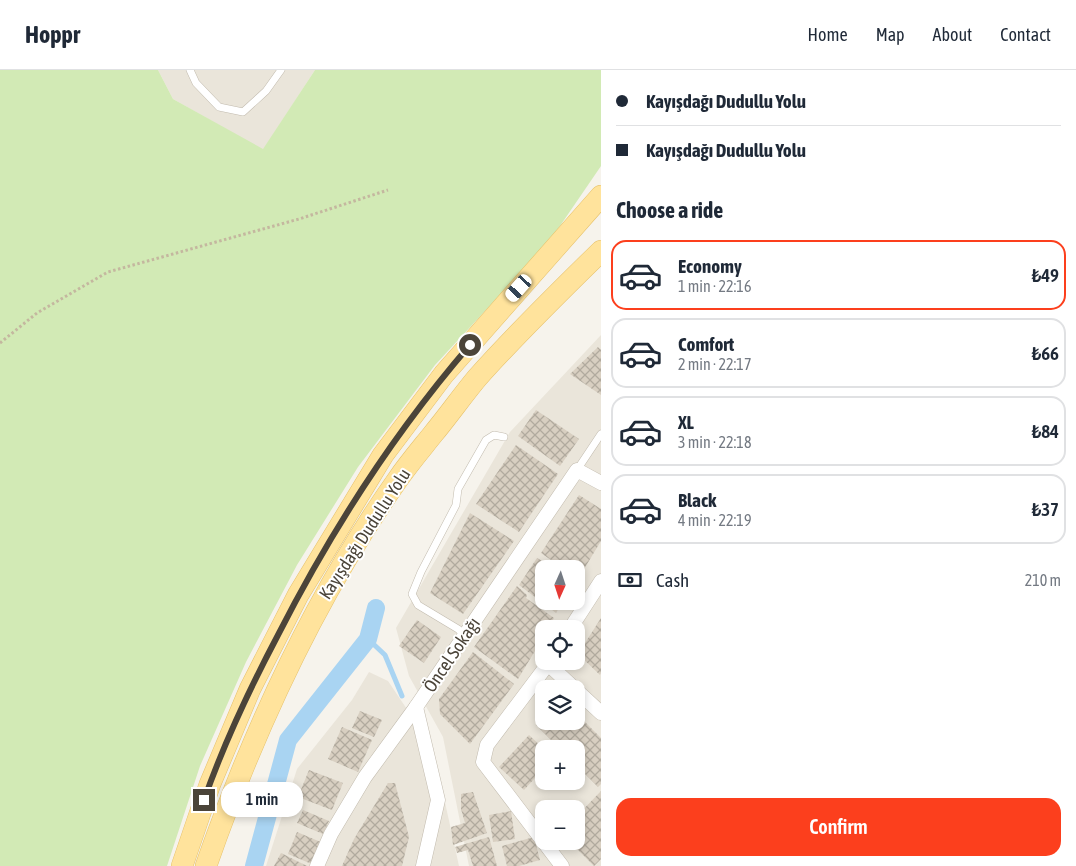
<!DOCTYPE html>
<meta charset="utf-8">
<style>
:root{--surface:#fff;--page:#f2f2f3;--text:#1f2937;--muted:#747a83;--line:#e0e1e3;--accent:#fc3f1d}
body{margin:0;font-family:"Asap Condensed",sans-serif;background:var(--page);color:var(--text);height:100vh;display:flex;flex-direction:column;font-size:19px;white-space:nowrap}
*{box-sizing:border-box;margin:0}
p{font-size:16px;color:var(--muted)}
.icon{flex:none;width:28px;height:28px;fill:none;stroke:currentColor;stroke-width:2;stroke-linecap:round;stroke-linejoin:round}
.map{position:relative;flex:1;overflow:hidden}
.panel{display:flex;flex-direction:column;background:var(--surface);width:475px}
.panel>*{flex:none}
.banner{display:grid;align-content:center;height:110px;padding:0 15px;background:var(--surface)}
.needle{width:32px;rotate:183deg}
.controls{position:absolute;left:535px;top:490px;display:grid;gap:10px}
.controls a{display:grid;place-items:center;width:50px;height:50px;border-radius:10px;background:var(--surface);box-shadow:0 2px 8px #0003;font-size:25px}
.end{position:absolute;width:22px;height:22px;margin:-11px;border:6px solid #4b4439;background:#fff;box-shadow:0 0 0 2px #fff}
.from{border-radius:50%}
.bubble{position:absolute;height:35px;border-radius:15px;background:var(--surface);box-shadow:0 2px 8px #0003;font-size:16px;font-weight:600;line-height:35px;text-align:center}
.car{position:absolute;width:15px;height:30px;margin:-15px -8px;border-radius:6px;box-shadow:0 0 4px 1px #0007;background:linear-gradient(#fff 24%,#345 0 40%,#fff 0 76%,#345 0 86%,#fff 0)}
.banner b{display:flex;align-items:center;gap:18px;height:48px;font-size:19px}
.banner b+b{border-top:1px solid var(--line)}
.banner i{width:12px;height:12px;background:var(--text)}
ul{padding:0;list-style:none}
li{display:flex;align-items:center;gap:15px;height:70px;margin:0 10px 8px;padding:0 5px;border:2px solid var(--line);border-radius:15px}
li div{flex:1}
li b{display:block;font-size:19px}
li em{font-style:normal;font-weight:600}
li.active{border-color:var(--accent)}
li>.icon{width:45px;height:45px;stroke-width:1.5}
h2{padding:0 15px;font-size:22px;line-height:60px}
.pay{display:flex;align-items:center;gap:12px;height:55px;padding:0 15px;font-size:19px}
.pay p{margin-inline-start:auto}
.action{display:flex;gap:10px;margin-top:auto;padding:10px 15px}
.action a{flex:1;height:58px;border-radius:15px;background:var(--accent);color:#fff;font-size:20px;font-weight:600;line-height:58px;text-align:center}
header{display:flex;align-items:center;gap:30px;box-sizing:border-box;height:70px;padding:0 25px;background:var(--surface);border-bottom:1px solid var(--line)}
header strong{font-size:24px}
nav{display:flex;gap:28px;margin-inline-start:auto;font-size:18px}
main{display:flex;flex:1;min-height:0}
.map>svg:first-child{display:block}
.residential{fill:#eae5da;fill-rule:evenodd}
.grass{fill:#d2eab5}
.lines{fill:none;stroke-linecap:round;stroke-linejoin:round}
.stream{stroke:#a9d4f2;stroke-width:5}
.canal{stroke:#a9d4f2;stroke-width:18}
.building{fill:url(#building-cross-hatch)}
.lane-casing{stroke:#c2bbae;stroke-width:8}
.street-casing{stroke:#c2bbae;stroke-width:15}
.primary-casing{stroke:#e6c16a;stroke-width:22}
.path{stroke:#c4b79f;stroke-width:3;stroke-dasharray:2.5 2.5;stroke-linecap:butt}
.lane{stroke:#fff;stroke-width:7}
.street{stroke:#fff;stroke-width:14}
.primary{stroke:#ffe39c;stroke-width:21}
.route{stroke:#4b4439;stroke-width:6}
.labels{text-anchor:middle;stroke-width:4;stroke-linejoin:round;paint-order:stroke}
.street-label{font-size:18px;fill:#4b4439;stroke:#fff}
</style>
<header>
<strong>Hoppr</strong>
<nav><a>Home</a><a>Map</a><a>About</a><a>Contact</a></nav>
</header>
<main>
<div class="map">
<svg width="601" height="796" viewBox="0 0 601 796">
<defs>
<pattern id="building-cross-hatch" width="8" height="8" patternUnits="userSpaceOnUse" patternTransform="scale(1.25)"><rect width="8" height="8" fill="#d8cfc1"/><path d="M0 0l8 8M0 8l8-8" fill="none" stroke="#b1aa9e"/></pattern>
</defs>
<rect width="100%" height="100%" fill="#f6f3ec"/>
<!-- residential -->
<g class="residential">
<path d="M158,0h157l-52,80 -90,-51z"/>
<path d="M601,265v531h-132l-26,-129 -34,-61 -13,-48 114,-196zM544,499h32v32h-32zM544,559h32v32h-32zM544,619h32v32h-32zM544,679h32v32h-32zM544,739h32v32h-32z"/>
<path d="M369,602l19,9 45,67 26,118h-193l31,-97 55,-69z"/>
</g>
<!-- grass -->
<path class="grass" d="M0,0h158l15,29 90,50 52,-79h286v96l-52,76 -114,123 -77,102 -61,98 -51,97 -46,104 -33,100h-167z"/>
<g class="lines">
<!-- stream -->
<path class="stream" d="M368,569l17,16 17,41"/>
<!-- canal -->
<path class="canal" d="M254,796l34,-126 80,-101 8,-31"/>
</g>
<!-- building -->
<g class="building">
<path d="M598,277l3,3v45l-31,-21z"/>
<path d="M536,340l43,29 -19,27 -42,-30z"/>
<path d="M516,375l42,29 -39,58 -43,-28z"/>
<path d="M579,425l22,14v32l-23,38 -2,-2v-8h-12l-23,-16z"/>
<path d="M470,443l44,28 -51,73 -33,-21z"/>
<path d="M537,488l19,11h-12v32h19l-7,12 -37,-28z"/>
<path d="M517,516l10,9 -1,3 28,20 -6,11h-4v7l-26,43 -44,-32z"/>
<path d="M601,548v55l-1,2 -22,-21z"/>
<path d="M417,550l24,17 -17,26 -25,-17z"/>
<path d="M473,582l41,32 -44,60 -30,-30 -1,-15z"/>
<path d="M360,641l22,9 -8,17 -22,-9z"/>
<path d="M576,643l25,25v46l-3,3 -22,-22v-16h-16l-24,-24 8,-8v4h32z"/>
<path d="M342,657l30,13 -14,32 -30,-13z"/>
<path d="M529,665l15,14v19l-20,22 -25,-23z"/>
<path d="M309,700l34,13 -11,27 -34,-13z"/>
<path d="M388,713h7l14,54 -7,29h-60l12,-27z"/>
<path d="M601,721v68l-7,7 -25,-25h7v-24z"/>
<path d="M473,722l14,41 -34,12 -2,-18 14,-4 -4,-14v-15z"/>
<path d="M303,740l26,11 -6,13 -26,-11z"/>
<path d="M511,741l4,28 -22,3 -4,-27z"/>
<path d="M297,762l26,11 -9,22 -26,-11z"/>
<path d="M489,767l8,29h-24l-5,-16 -11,3 -2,-6z"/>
<path d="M534,767l6,23 -21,6h-12l-5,-20z"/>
<path d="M281,783l26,13h-33z"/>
</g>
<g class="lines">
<!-- lane casing -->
<g class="lane-casing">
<g id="lane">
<path d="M190,0l6,13 23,24 24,5 23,-21 15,-21"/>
<path d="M577,400l24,-36"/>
<path d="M465,565l-7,-6 -40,-24 -6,-11 9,-22 35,-67 2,-16 28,-49 8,-5 10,2"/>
</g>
</g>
<!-- street casing -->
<g class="street-casing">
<g id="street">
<path d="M570,559l31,-48"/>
<path d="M549,591l-1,3 27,25"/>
<path d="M548,594l-61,81 -4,17 79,104"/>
<path d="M576,620l25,23"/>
<path d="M416,637l22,93 -15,66"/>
<path d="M317,796l14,-32 34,-57 51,-70 161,-237 24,13"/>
</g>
</g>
<!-- primary casing -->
<g class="primary-casing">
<g id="primary">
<path d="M182,796l28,-82 40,-95 48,-94 85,-140 61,-81 157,-178"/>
<path d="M206,796c48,-137 108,-268 192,-387 11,-16 23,-30 35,-45 15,-18 29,-38 44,-56 39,-44 82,-86 124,-127"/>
</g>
</g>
<!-- path -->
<path class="path" d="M0,273l37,-30 71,-41 191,-53 89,-29"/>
<!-- lane -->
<use href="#lane" class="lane"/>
<!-- street -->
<use href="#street" class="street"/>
<!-- primary -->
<use href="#primary" class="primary"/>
</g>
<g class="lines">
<!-- route -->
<path class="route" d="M204,730c20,-57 46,-112 74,-165 53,-104 116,-202 192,-290"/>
</g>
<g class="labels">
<!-- street labels -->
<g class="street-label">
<text transform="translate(365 464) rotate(-57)" y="6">Kayışdağı Dudullu Yolu</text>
<text transform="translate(452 585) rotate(-56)" y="6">Öncel Sokağı</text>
</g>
</g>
</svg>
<div class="controls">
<a><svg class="needle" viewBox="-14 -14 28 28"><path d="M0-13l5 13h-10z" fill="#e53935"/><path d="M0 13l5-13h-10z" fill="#747a83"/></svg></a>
<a><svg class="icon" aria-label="locate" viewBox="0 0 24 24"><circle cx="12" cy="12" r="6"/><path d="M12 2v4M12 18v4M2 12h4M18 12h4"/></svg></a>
<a><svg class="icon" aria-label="layers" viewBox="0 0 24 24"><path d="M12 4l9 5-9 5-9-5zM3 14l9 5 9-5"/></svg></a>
<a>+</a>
<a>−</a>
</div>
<i class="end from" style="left:470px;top:275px"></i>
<i class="end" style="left:204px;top:730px"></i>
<div class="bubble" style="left:221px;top:712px;width:82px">1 min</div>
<i class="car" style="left:519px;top:218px;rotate:222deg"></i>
</div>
<section class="panel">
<div class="banner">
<b><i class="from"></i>Kayışdağı Dudullu Yolu</b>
<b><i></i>Kayışdağı Dudullu Yolu</b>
</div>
<h2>Choose a ride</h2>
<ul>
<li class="active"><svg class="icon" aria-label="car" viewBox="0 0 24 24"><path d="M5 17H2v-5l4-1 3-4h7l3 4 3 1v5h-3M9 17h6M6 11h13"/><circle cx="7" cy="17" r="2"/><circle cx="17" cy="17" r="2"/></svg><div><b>Economy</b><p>1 min · 22:16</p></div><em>₺49</em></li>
<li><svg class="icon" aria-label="car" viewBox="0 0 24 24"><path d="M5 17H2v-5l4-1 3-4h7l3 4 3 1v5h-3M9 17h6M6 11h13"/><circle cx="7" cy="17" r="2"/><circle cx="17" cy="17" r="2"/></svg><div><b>Comfort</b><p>2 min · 22:17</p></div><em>₺66</em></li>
<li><svg class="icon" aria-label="car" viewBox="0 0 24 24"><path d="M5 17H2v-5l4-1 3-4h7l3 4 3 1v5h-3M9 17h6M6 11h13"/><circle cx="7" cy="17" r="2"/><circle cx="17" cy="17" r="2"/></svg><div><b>XL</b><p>3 min · 22:18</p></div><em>₺84</em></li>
<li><svg class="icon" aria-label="car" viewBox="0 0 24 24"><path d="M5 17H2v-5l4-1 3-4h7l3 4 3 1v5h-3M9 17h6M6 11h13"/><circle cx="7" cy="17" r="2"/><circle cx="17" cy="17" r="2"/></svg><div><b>Black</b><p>4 min · 22:19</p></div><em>₺37</em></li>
</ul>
<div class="pay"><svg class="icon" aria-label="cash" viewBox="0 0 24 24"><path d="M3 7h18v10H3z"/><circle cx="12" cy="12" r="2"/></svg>Cash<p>210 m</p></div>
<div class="action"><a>Confirm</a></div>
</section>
</main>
